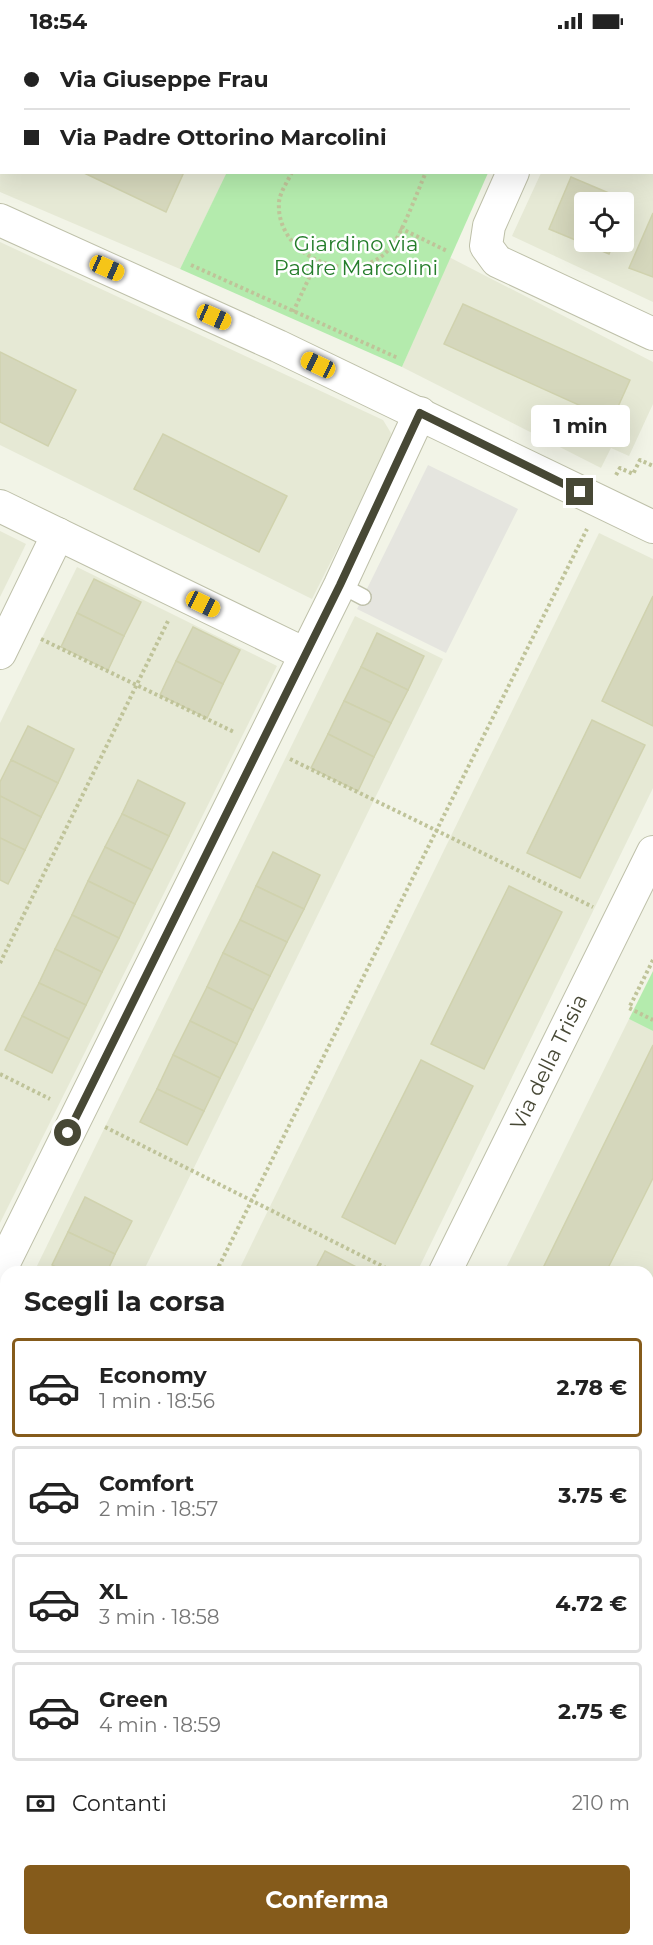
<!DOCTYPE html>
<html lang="it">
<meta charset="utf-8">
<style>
:root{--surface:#fff;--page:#f6f6f6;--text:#222;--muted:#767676;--line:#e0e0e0;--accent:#855b1b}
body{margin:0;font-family:Montserrat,sans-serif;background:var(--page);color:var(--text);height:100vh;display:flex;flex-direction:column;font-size:22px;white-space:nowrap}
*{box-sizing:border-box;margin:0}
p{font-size:20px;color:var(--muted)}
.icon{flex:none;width:33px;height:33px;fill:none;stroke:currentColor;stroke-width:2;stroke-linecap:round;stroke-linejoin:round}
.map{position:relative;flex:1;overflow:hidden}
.sheet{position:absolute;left:0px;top:1224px;width:654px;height:680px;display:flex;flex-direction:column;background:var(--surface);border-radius:18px 18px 0 0;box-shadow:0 6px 24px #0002}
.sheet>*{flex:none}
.guide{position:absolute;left:0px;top:0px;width:654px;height:132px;box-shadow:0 6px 24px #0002;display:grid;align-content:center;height:132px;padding:0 24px;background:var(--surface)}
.tools{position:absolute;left:574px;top:150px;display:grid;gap:12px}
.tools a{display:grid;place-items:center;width:60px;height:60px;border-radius:6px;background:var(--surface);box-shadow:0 6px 24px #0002;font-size:30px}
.end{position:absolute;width:27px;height:27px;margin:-14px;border:8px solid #474835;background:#fff;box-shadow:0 0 0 3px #fff}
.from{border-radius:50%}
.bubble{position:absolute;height:42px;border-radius:6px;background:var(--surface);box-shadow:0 6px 24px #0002;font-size:20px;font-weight:700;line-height:42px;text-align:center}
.car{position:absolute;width:18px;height:36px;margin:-18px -9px;border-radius:8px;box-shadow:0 0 4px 2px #0007;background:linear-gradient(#f5c518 24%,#345 0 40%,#f5c518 0 76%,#345 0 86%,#f5c518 0)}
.guide b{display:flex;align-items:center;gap:21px;height:57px;font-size:22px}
.guide b+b{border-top:2px solid var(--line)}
.guide i{width:15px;height:15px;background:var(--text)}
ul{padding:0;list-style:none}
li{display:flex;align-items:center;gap:18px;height:99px;margin:0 12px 9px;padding:0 12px;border:3px solid var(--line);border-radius:6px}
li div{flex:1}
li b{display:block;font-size:22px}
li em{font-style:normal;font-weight:700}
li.current{border-color:var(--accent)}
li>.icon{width:54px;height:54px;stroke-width:1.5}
h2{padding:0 24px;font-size:27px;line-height:72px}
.pay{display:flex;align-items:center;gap:15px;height:66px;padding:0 24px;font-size:22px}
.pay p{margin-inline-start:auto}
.button{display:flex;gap:12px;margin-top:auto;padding:12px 24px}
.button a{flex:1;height:69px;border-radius:6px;background:var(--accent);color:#fff;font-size:24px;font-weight:700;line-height:69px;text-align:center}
.status{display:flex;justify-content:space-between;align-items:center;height:42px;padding:0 30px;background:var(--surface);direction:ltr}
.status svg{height:16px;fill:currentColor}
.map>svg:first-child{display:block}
.residential{fill:#e6e9d5;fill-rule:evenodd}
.green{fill:#b4ebad}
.parking{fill:#e5e5df}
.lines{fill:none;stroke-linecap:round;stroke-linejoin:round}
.stream{stroke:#a0acf5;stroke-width:9}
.building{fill:#d5d7bc;stroke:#d0d2ae;stroke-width:1.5}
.service-casing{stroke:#bec0a9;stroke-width:18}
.minor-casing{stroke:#bec0a9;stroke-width:34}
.path{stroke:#bfc399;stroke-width:4;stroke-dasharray:3 3;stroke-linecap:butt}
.service{stroke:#fff;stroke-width:15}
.minor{stroke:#fff;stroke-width:32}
.route{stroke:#474835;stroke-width:8}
.labels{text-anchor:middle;stroke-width:5;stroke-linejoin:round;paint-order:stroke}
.park-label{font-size:21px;fill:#257d2b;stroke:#fff}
.street-label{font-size:21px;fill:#474835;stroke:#fff}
</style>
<div class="status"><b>18:54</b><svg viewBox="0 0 49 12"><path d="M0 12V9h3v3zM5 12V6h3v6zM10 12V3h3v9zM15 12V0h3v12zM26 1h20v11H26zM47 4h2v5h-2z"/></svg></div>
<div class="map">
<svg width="653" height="1903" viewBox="0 0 653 1903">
<rect width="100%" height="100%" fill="#f2f4e7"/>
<!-- residential -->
<g class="residential">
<path d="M600,0h53v260l-141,-66 29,-63 111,-1v-128zM585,160h39v40h-39z"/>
<path d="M1,18l1,112 225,1 -47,96 -180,-77z"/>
<path d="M0,200l383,178 8,13 -3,15 -76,151 -312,-154z"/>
<path d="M449,215l204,105v42l-24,52 -18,-8 -10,20 -199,-101z"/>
<path d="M0,489l26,13 -26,53z"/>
<path d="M599,491l54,26v229l-236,484h-179z"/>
<path d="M77,525l200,99 -277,557v-500z"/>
<path d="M355,574l88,43 -300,613h-109z"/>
<path d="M629,977l24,12v374l-5,-2v-131h-144z"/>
<path d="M6,1288v205l-6,-2v-191z"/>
</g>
<!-- green -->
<g class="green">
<path d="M227,130l261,1 -86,194 -222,-98z"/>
<path d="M653,929v60l-24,-12z"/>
<path d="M648,1376l5,2v218l-5,-6z"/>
<path d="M0,1524l6,3v371h460l11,5h-477z"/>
<path d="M653,1859v44h-34l-1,-5h30v-38z"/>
</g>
<!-- parking -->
<path class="parking" d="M428,423l90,44 -72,144 -89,-44z"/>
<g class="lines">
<!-- stream -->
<g class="stream">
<path d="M397,1898l11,5"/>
<path d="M369,1903l2,-5"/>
</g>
</g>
<!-- building -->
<g class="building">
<path d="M82,130h102l-18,40z"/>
<path d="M571,135l59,25 -6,15v-15h-39v40h29l-5,12 -60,-25z"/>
<path d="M653,171v64l-24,-9z"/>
<path d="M463,262l167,76 -18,40 -168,-76z"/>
<path d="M0,310l76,38 -28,56 -48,-24z"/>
<path d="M163,392l124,62 -28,56 -125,-63z"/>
<path d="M94,537l47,23 -17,34 -47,-23z"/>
<path d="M653,554v130l-51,-25z"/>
<path d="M77,571l47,23 -16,34 -47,-23z"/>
<path d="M193,585l47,23 -17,34 -47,-23z"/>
<path d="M377,591l47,23 -16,34 -47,-23z"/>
<path d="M176,619l47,23 -16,34 -47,-23z"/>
<path d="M361,625l47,23 -17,33 -47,-22z"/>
<path d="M344,659l47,22 -17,34 -46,-23z"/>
<path d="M592,678l53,25 -65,133 -53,-25z"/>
<path d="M28,684l46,23 -16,34 -47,-23z"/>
<path d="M328,692l46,23 -16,34 -47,-23z"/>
<path d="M11,718l47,23 -17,34 -41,-21v-14z"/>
<path d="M138,738l47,23 -16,33 -47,-22z"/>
<path d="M0,754l41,21 -16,33 -25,-12z"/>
<path d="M122,772l47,22 -17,34 -47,-23z"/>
<path d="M0,796l25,12 -17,34 -8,-4z"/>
<path d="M105,805l47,23 -17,34 -47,-23z"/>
<path d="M273,810l47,23 -16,34 -48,-23z"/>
<path d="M88,839l47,23 -16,34 -47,-23z"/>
<path d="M256,844l48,23 -17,33 -47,-22z"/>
<path d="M509,844l53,26 -78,157 -53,-25z"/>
<path d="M72,873l47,23 -17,34 -47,-23z"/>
<path d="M240,878l47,22 -17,34 -47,-23z"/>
<path d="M55,907l47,23 -16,33 -47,-22z"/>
<path d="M223,911l47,23 -17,34 -46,-23z"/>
<path d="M39,941l47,22 -17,34 -47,-23z"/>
<path d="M207,945l46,23 -16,34 -47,-23z"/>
<path d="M22,974l47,23 -17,34 -47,-23z"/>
<path d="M190,979l47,23 -17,34 -47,-23z"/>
<path d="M653,1003v133l-47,94h-65z"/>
<path d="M173,1013l47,23 -16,33 -47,-22z"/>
<path d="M421,1018l52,26 -78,158 -53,-27z"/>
<path d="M157,1047l47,22 -17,34 -47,-23z"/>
<path d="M85,1155l47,24 -17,33 -47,-22z"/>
<path d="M68,1190l47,22 -8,18h-42l-13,-7z"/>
<path d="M325,1209l41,21h-52z"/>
<path d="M2,1325l4,2v42l-6,-3z"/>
<path d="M0,1366l6,3v42l-6,-3z"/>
<path d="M0,1408l6,3v24l-6,12z"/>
</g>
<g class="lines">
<!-- service casing -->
<g class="service-casing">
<path id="service" d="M340,543l23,12"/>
</g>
<!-- minor casing -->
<g class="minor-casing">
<g id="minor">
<path d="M43,0l3,2"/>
<path d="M258,2v-2"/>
<path d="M572,2l1,-2"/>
<path d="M513,130l-24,54 -3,20 11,15 156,73"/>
<path d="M0,178l278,126 375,181"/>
<path d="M0,464l305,148"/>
<path d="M0,611l58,-119"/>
<path d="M0,1229l340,-686 80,-172"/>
<path d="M445,1230l208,-420"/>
<path d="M0,1508l6,3"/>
<path d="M648,1721l5,-10"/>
<path d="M500,1898l16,5"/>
<path d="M544,1903l29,-5"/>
</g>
</g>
<!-- path -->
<g class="path">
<path d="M450,0l1,2"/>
<path d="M351,2l2,-2"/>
<path d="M292,130c-4,9 -12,20 -13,30 -4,55 77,89 112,45 11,-13 27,-57 35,-75"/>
<path d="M400,186l47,23"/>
<path d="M191,223l207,93"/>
<path d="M293,270l24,-51"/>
<path d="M616,433l4,-7 13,6 7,-14 13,6"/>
<path d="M41,597l193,93"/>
<path d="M290,717l303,148"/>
<path d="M653,918l-24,48 24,12"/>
<path d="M0,921l168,-342"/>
<path d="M0,1032l50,25"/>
<path d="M105,1085l289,145"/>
<path d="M216,1230l371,-743"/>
<path d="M648,1358l5,2"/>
<path d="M648,1467l5,2"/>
<path d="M0,1601l6,2"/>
<path d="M0,1670l6,-15"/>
<path d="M648,1840l5,-2"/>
<path d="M0,1855l6,9"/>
<path d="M348,1898l11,5"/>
<path d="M436,1898l12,5"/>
</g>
<!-- service -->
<use href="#service" class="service"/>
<!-- minor -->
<use href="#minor" class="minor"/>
</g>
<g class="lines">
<!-- route -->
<path class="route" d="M68,1091l272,-548 80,-172 160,79"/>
</g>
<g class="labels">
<!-- park labels -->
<g class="park-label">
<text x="356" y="209">Giardino via<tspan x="356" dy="24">Padre Marcolini</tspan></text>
</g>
<!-- street labels -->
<g class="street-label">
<text transform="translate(549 1020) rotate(-64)" y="7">Via della Trisia</text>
</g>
</g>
</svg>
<div class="tools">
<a><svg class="icon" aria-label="locate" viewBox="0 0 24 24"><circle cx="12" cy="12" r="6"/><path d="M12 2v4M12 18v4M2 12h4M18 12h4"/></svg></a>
</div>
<i class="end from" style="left:68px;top:1091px"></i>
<i class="end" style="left:580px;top:450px"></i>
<div class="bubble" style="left:531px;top:363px;width:99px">1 min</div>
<i class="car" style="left:107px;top:226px;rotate:114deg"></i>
<i class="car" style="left:214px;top:275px;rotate:114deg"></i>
<i class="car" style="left:318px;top:323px;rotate:295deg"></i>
<i class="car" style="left:203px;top:562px;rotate:116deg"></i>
<div class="guide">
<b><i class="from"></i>Via Giuseppe Frau</b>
<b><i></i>Via Padre Ottorino Marcolini</b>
</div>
<section class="sheet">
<h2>Scegli la corsa</h2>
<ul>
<li class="current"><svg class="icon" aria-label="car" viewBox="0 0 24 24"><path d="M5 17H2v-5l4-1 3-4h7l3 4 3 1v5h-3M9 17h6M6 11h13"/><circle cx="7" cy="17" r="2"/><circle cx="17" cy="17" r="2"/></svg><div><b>Economy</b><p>1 min · 18:56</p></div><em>2.78 €</em></li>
<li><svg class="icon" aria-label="car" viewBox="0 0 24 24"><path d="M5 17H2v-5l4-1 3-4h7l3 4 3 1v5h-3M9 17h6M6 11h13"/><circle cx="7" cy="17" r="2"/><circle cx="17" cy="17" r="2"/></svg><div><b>Comfort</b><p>2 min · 18:57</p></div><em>3.75 €</em></li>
<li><svg class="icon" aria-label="car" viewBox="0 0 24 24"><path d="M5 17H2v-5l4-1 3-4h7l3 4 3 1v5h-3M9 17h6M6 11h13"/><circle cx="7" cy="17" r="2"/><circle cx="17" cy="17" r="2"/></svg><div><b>XL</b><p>3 min · 18:58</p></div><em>4.72 €</em></li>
<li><svg class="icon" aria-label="car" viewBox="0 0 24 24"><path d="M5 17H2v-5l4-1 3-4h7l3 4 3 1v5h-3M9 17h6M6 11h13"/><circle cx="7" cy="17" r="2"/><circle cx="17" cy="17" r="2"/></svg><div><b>Green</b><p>4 min · 18:59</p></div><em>2.75 €</em></li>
</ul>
<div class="pay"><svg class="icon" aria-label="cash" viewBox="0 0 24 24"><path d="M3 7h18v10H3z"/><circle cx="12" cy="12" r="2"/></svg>Contanti<p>210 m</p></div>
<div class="button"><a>Conferma</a></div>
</section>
</div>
